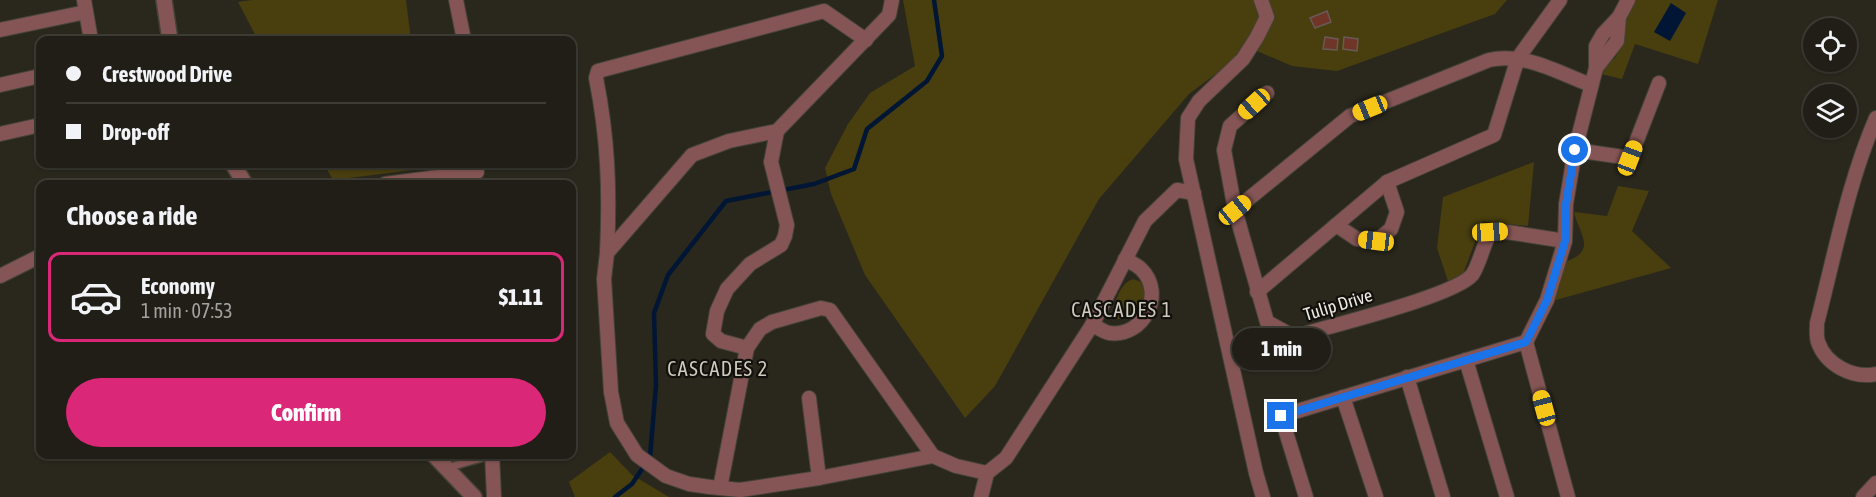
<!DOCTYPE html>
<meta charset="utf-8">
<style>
:root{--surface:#201e16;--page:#2d2b23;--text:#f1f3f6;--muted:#a2a2a1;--line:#3d3c35;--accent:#db2777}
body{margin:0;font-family:"Asap Condensed",sans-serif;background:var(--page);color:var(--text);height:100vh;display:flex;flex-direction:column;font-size:22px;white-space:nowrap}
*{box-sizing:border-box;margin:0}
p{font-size:20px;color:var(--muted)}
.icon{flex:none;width:33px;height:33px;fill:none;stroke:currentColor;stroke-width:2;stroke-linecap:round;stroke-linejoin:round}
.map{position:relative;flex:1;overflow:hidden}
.drawer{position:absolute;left:36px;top:180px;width:540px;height:279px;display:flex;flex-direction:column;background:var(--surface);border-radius:12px;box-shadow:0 2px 4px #0004,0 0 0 2px var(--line)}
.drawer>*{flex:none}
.top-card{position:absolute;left:36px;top:36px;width:540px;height:132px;border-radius:12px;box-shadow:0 2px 4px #0004,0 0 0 2px var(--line);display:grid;align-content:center;height:132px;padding:0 30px;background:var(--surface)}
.buttons{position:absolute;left:1803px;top:18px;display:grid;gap:12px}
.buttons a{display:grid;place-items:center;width:54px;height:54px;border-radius:50%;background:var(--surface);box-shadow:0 2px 4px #0004,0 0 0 2px var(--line);font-size:30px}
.end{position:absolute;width:27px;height:27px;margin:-14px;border:8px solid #1a73e8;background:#fff;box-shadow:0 0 0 3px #fff}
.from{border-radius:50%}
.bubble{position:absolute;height:42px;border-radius:21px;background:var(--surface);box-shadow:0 2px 4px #0004,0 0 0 2px var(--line);font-size:20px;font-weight:800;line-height:42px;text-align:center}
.car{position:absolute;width:18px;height:36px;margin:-18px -9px;border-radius:8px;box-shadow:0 0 4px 2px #0007;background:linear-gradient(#f5c518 24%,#345 0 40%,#f5c518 0 76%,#345 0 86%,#f5c518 0)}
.top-card b{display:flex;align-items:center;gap:21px;height:57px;font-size:22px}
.top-card b+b{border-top:2px solid var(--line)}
.top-card i{width:15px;height:15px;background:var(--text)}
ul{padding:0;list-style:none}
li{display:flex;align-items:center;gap:18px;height:90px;margin:0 12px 9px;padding:0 18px;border:3px solid transparent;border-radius:12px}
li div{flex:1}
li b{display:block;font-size:22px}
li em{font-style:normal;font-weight:800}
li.active{border-color:var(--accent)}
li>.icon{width:54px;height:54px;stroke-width:1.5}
h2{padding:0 30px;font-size:27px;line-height:72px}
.cta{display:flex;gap:12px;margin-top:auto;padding:12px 30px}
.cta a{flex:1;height:69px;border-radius:36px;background:var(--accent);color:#fff;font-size:24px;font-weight:800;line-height:69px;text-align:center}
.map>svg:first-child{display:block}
.green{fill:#483e0e}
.water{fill:#001634}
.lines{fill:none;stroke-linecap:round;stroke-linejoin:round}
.stream{stroke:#001634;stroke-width:4.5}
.building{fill:#6f3628;stroke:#685a56;stroke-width:1.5}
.service-casing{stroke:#454339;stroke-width:10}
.minor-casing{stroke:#454339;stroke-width:16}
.tertiary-casing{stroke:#454339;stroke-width:18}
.service{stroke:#855555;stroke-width:7}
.minor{stroke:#855555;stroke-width:14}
.tertiary{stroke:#855555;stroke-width:15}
.route{stroke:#1a73e8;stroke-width:8}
.labels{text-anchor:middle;stroke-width:4.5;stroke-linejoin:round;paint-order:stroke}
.street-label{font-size:18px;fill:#edebe4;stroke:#11100c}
.neighbourhood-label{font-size:20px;letter-spacing:1.5px;fill:#cfccbe;stroke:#11100c}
</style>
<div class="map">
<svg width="1876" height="497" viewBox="0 0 1876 497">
<rect width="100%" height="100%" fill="#2a281d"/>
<!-- green -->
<g class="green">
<path d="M252,0h154l5,40h-153l-20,-38z"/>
<path d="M903,0h604l-12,14 -158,57 -45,-5 -35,-15 -10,-9 -10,16 -48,36 -90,105 -104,187 -30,32 -100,-143 -34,-81 -6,-26 23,-44 22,-31 45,-27z"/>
<path d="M1635,0h83l-20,64 -63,-20 -13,35 -21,-5 3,-8 11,-8 9,-18 -3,-13z"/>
<path d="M1534,162l-6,64c-16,-2 -30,-1 -45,-5l-20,53 -15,7 -11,-33 6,-51z"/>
<path d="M324,164h104v4l-95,12z"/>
<path d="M1618,186l31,5 -17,40 39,37 -126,35 22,-42c31,-11 11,-29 7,-49l33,4z"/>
<path d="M1133,279l8,3c5,12 5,19 0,31l-13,6h-10l-5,-12c5,-11 8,-24 20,-28z"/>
<path d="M610,452l22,23 37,22h-94l-6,-15z"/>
</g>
<!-- water -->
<path class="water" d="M1671,3l15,10 -16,28 -16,-9z"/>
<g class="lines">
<!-- stream -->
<path class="stream" d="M615,497l17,-13 18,-27 6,-72 -2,-72 14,-38 58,-74 88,-17 40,-15 13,-40 60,-48 15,-25 -8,-56"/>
</g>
<!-- building -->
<g class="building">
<path d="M1327,11l4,11 -16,6 -5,-10z"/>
<path d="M1325,37l13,2 -1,11 -14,-1z"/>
<path d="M1344,37l14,2 -1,12 -14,-2z"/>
</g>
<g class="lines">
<!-- service casing -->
<g class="service-casing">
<path id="service" d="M446,468l46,-13"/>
</g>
<!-- minor casing -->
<g class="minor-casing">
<g id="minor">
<path d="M84,0l7,40"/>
<path d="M456,0l8,40"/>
<path d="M892,0l-3,15 -112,116 -48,10 -37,14 -85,98 -3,26 7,113 6,31 20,32 29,21 23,8 21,3 30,3 79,-12 114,-22 23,10 31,7"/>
<path d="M1261,0l6,17 -10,20 -14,22 -44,42 -11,17 -2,41 70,314 7,24"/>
<path d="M0,30l86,-18"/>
<path d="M1596,68l21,-27 2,-24 9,-17"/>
<path d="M0,85l40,-9"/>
<path d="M1267,93l-37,33 -6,24 11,60 32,112 22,12 12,1c32,-10 153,-39 171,-60 6,-7 12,-32 18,-42l17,-1 58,9"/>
<path d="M1876,118c-28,65 -41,136 -59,205 0,6 -1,13 1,19 8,23 35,37 58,32"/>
<path d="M0,134l40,-9"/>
<path d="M1575,150l55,8 29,-75"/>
<path d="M385,184l92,-12"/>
<path d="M1235,210l115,-94 139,-56c35,-8 70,13 102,25"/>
<path d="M1336,225l21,14 19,2 15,-12 6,-17 -10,-30"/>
<path d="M607,253c3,-62 1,-115 -11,-175l2,-7 226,-60 42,29"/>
<path d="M0,276l40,-20"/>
<path d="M1257,292l130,-110 107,-47 24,-77 42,-58"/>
<path d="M1092,325c5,2 12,7 17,8 35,5 57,-40 32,-64 -4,-4 -11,-7 -16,-10"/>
<path d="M1526,342l21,-42 18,-59 1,-37 9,-54 21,-82v-22l7,-12 16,-17"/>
<path d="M1526,342l42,155"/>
<path d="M747,348l-26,-7 -8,-7 4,-23 10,-22 23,-25 31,-19 4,-9 2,-11 -16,-63 6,-31"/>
<path d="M1466,360l41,137"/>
<path d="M1407,377l36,120"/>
<path d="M1343,397l33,100"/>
<path d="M809,398l10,80"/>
<path d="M492,454l2,43"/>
<path d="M720,488l27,-140 13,-19 12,-7 49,-14 9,2 103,146"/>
<path d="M981,497l6,-24 19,-15 86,-133 53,-104 32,-31 17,3"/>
<path d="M1306,497l-25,-81 245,-74"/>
<path d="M1863,497l13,-14"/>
</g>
</g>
<!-- tertiary casing -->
<g class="tertiary-casing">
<g id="tertiary">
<path d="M164,0l6,40"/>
<path d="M233,164l12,20"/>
<path d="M433,454l41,43"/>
</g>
</g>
<!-- service -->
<use href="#service" class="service"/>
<!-- minor -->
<use href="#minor" class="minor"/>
<!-- tertiary -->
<use href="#tertiary" class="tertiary"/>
</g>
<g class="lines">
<!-- route -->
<path class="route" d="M1281,416l245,-74 21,-42 18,-59 1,-37 9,-54"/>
</g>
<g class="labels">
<!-- street labels -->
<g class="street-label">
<text transform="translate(1338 305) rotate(-17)" y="6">Tulip Drive</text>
</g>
<!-- neighbourhood labels -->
<g class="neighbourhood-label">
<text x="1122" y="317">CASCADES 1</text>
<text x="718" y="376">CASCADES 2</text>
</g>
</g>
</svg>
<div class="buttons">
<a><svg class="icon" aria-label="locate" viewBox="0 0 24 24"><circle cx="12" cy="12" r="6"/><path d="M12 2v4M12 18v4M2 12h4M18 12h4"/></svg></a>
<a><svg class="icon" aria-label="layers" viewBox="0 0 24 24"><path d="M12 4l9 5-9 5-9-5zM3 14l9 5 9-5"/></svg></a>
</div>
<i class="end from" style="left:1575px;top:150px"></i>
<i class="end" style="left:1281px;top:416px"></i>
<div class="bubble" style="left:1232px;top:328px;width:99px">1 min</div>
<i class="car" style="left:1254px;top:104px;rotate:228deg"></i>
<i class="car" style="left:1370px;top:108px;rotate:248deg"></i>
<i class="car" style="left:1630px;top:158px;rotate:21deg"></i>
<i class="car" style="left:1235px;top:210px;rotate:51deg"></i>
<i class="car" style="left:1490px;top:232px;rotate:87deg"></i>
<i class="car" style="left:1376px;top:241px;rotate:277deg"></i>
<i class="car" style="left:1544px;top:408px;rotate:345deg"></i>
<div class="top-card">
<b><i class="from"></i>Crestwood Drive</b>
<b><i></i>Drop-off</b>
</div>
<section class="drawer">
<h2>Choose a ride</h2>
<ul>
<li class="active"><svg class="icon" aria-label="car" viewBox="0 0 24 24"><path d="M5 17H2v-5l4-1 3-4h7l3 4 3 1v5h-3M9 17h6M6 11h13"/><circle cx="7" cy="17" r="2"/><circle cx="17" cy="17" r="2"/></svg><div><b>Economy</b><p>1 min · 07:53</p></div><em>$1.11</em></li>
</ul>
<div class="cta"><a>Confirm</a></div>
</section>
</div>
